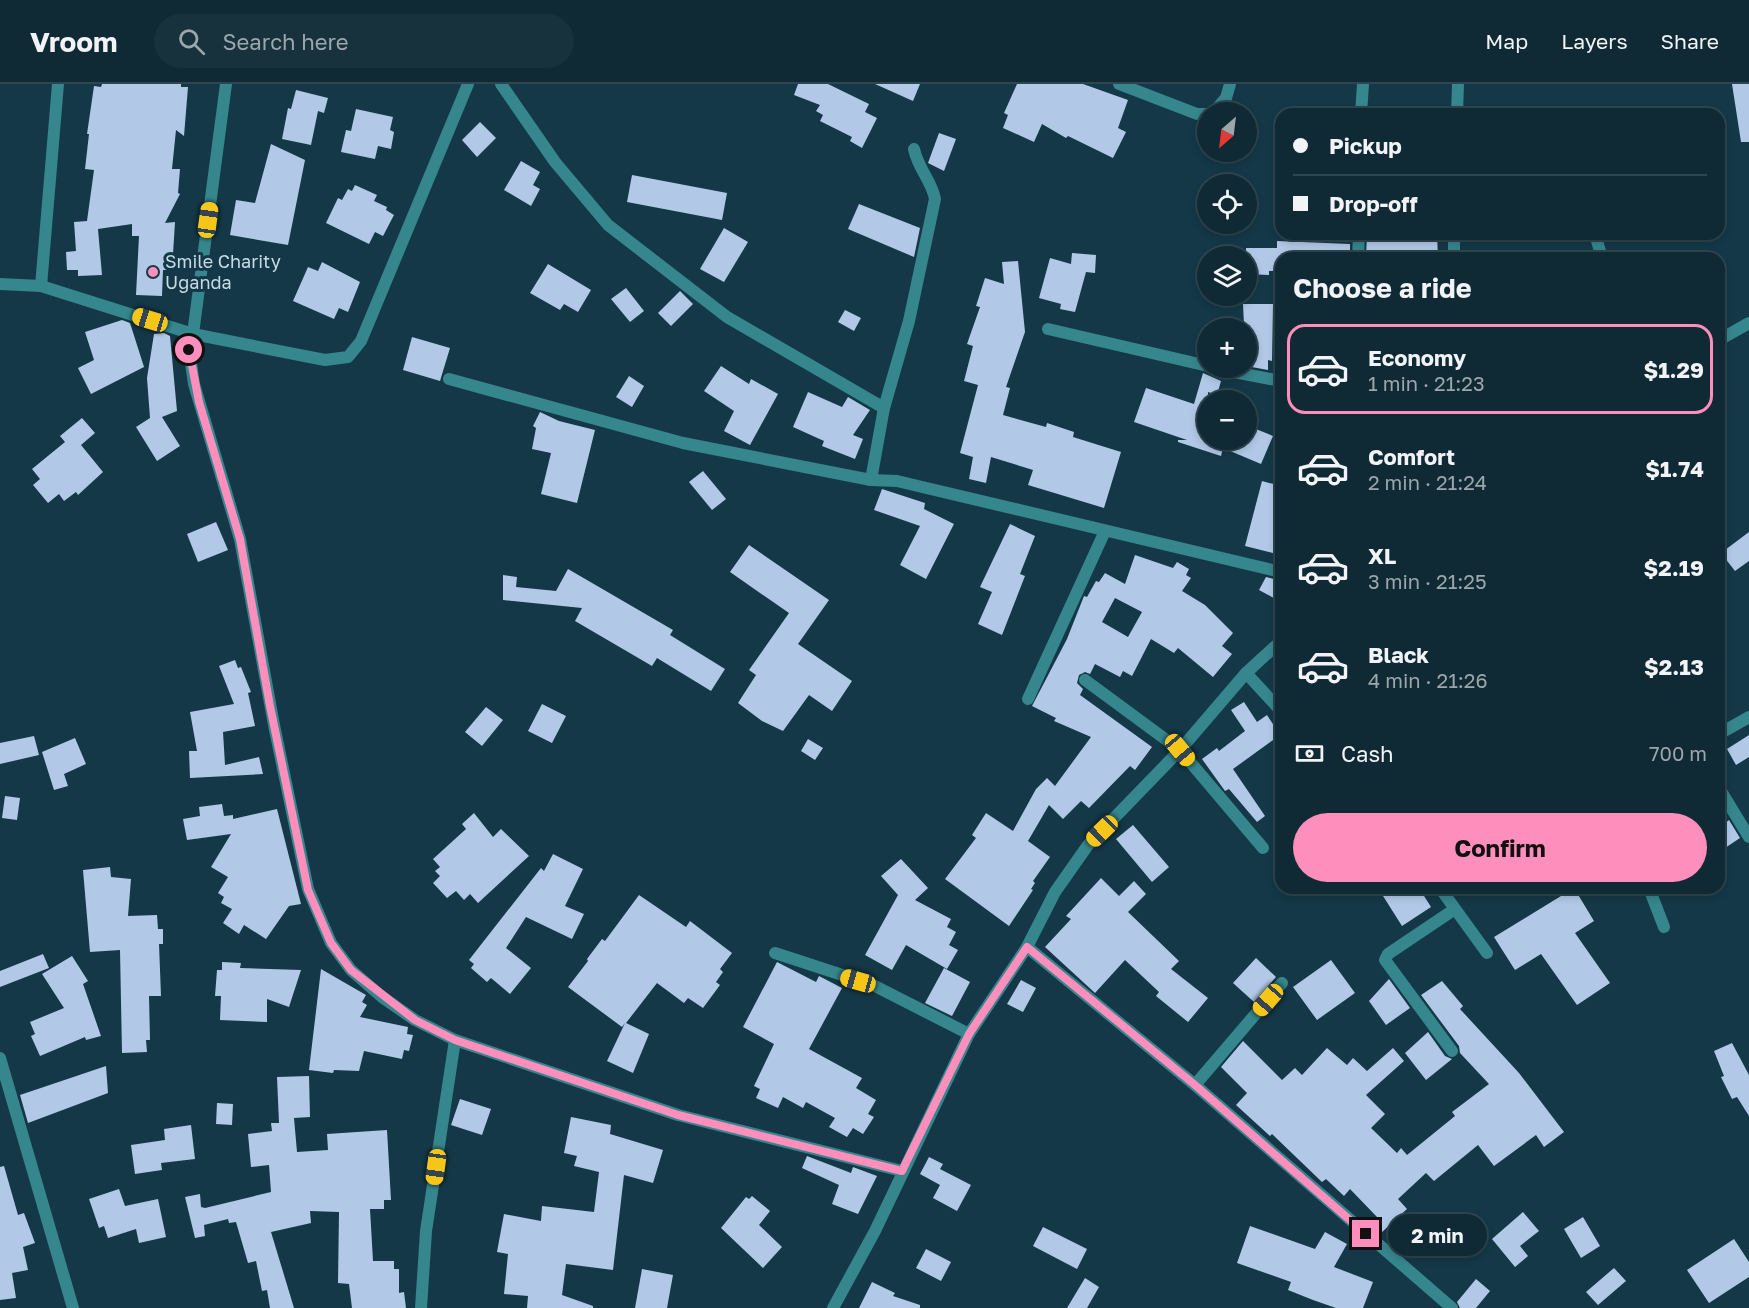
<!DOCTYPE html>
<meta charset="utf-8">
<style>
:root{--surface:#0f2a35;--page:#18323d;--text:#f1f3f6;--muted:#9ba7ad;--line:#2f4650;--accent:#fe8ebc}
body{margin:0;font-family:"Golos Text",sans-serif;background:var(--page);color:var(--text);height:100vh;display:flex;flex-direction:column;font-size:22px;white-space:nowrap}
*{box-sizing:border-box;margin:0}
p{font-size:20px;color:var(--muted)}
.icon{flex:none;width:33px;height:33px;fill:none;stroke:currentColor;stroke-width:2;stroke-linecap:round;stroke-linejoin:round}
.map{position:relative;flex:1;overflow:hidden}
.details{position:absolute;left:1275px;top:168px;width:450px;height:642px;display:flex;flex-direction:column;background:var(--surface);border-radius:18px;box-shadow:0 3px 9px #0003,0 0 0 2px var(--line)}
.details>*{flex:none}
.top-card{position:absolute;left:1275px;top:24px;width:450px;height:132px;border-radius:18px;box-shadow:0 3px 9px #0003,0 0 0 2px var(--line);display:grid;align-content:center;height:132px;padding:0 18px;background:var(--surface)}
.needle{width:39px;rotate:208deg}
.controls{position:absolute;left:1197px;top:18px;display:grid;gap:12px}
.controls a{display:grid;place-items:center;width:60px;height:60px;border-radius:50%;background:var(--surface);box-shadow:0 3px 9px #0003,0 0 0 2px var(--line);font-size:30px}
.end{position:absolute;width:27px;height:27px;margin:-14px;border:8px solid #fe8ebc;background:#111;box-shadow:0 0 0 3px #111}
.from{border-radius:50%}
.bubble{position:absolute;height:42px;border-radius:21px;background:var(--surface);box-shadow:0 3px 9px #0003,0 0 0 2px var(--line);font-size:20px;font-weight:700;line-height:42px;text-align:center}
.car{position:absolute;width:18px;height:36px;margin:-18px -9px;border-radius:8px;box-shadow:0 0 4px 2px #0007;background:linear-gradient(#f5c518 24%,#345 0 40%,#f5c518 0 76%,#345 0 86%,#f5c518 0)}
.top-card b{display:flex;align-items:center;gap:21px;height:57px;font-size:22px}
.top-card b+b{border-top:2px solid var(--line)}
.top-card i{width:15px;height:15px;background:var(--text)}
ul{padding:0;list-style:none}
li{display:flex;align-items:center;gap:18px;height:90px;margin:0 12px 9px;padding:0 6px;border:3px solid transparent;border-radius:18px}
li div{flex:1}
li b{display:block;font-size:22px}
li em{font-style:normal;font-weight:700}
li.current{border-color:var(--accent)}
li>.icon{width:54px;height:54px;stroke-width:1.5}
h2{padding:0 18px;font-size:27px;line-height:72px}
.pay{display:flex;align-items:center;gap:15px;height:66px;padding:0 18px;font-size:22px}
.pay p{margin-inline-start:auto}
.action{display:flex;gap:12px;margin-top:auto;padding:12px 18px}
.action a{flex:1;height:69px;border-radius:36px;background:var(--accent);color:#111;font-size:24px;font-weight:700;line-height:69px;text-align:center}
header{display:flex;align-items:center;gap:36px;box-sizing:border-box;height:84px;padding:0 30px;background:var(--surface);border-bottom:2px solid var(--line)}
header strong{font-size:28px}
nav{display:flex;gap:33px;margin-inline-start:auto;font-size:21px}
.search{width:420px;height:54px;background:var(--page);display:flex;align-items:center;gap:15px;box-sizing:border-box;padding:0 21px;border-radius:33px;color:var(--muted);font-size:22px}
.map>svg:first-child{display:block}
.building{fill:#b1c9e7;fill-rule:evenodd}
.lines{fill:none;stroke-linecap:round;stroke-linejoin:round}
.minor{stroke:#36868d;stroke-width:12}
.tertiary{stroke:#36868d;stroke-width:12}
.route{stroke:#fe8ebc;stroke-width:8}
.poi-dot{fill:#fe8ebc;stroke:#143847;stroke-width:2}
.labels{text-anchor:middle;stroke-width:6;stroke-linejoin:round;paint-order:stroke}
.poi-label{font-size:18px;fill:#c8dbe5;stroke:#143847;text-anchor:start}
</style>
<header>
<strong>Vroom</strong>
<div class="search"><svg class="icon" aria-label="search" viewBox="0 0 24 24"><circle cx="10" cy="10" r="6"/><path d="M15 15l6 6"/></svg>Search here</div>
<nav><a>Map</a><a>Layers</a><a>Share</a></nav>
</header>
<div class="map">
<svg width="1749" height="1224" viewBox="0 0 1749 1224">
<rect width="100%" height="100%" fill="#143847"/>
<!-- building -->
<g class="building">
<path d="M102,0h79v3h7l-4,49 -8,-6 -4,39h8l-2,24 2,1 -15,29 10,-1 -3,48h-9l-1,26 -26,-1 3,-59h-7v-12l-34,5 4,46 -24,1v-6h-11l-1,-18 10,-1 -2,-29 13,-1 7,-51 -9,-1 4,-35h-2l7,-48 7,1z"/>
<path d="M798,0h30l41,20 -4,8 12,6 -15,30 -12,-7 2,-4 -32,-16 3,-6 -7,-4 4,-6 -26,-10z"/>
<path d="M875,0h45l-7,17z"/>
<path d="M1017,0h66l45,16 -10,28 8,4 -13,26 -45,-22 -2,2 -24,-14 -8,18 -31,-14 5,-13 -4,-2z"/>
<path d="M1732,0h17v58h-8z"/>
<path d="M296,6l32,8 -4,15 -6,-2 -7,34 -29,-6 6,-31 3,1z"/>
<path d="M356,25l37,8 -3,13 4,2 -3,17 -13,-3 -3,13 -34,-7 5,-22 5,1z"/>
<path d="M480,38l16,16 -19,19 -15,-17z"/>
<path d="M939,49l17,6 -12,32 -16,-8z"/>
<path d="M271,60l34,16 -17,85 -58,-10 6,-35 19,3z"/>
<path d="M521,77l19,11 -7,13 7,4 -9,17 -27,-16z"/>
<path d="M632,91l95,18 -5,27 -95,-18z"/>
<path d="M355,101l22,10 -3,6 13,6 -1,3 8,5 -11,21 -8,-4 -6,12 -43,-21 12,-25 4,2 6,-11 4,2z"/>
<path d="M859,120l61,24 -6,29 -66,-28z"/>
<path d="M724,144l24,14 -24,40 -24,-13z"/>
<path d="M1367,150h70l1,24h-72z"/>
<path d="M1277,157l73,3v14h-69v13h-12v4l-23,-1v-26h31z"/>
<path d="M1072,169l24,2 -1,18 -9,-1 -11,40 -15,-3 1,-5 -22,-6 11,-40 21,6z"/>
<path d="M1018,177l7,71 -19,55 4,1 -7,27 43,12 1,-4 27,9 -1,5 48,15 -17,56 -76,-23 5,-15 -42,-13 -5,26 -17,-4 4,-22 -13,-4 18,-68 -14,-4 9,-35 -6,-2 13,-37 -4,-1 9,-28 19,6 -2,-22z"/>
<path d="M322,178l38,20 -12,30 -9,-4 -5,11 -41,-18 15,-34 10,4z"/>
<path d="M548,180l43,26 -13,22 -14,-8 -4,6 -30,-17z"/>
<path d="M626,204l18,23 -14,11 -19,-23z"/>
<path d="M680,207l13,13 -22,22 -13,-13z"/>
<path d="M1243,220h30l-1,57 -4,-1v10l-22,-4z"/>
<path d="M845,226l16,8 -7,13 -16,-9z"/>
<path d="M122,236l8,3 14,44 -53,27 -13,-26 16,-8 -9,-28z"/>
<path d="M164,249l6,3 7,75 -15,6 18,29 -23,15 -21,-34 14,-9 -3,-40 7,-44z"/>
<path d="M412,253l38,11 -10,33 -37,-11z"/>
<path d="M721,282l28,18 2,-5 27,15 -28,51 -26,-14 10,-20 -30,-20z"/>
<path d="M1203,289l18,8 -4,14 -9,-3v48h38v-15l27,11 -12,28 -38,-16 -2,8 -43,-14v-2h9l-53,-18 12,-34 48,16z"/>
<path d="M629,292l15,10 -12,21 -16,-10z"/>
<path d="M808,308l34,15 6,-10 22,13 -17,25 10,4 -8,20 -33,-13 2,-5 -31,-14z"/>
<path d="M540,328l19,9 36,9 -18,73 -36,-9 10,-41 -19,-4 4,-21 -3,-2z"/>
<path d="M82,334l13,15 -14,12 22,27 -25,23 -2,-3 -12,9 -5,-7 -11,9 -15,-18 7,-6 -8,-10 33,-27 -5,-6z"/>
<path d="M703,387l23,28 -14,11 -23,-28z"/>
<path d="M1262,397l19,5v62l-2,-1 -2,7 -32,-8z"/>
<path d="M882,405l43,14 -1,6 30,15 -28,55 -26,-14 20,-39 -46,-16z"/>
<path d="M216,438l12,28 -30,12 -11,-28z"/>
<path d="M1010,440l25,12 -15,38 5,2 -23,59 -24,-11 14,-32 -12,-5z"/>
<path d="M1749,448v29l-14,10 -14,-18z"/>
<path d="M749,461l80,55 -31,44 54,37 -20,30 -23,-16 -26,36 -21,-10 -24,-18 18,-28 -7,-5 40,-57 -59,-41z"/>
<path d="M1135,471l38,13 4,-6 12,7 -3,6 5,3 -9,13 23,14 28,28 -11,13 10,8 -19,23 -35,-29 -4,5 -23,-14 -19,37 -9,-5 -3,6 -25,-13 -5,10 -5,-2 -6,3 -2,8 6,6 -3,6 72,52 -17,23 -5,-4 -41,42 -8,-7 -18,18 -14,-14 -21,36 22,16 -17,24 2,2 -4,6 2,1 -24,36 -64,-47 31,-41 -4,-3 14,-22 27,18 23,-42 11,-11 8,8 36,-49 -37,-16 2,-3 -24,-12 35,-67 17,-43 3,1 9,-16 3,1 6,-9 20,11zM1115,514l27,14 -14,25 -26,-15z"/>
<path d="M568,485l105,61 -3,5 55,34 -14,22 -54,-33 -5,8 -77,-45 7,-13 -79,-8v-25l14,2 -1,10 40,4z"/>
<path d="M1266,493l15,4v21l-22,-12z"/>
<path d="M235,576l3,8 3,-1 10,25 -3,1 7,33 -32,6 2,33 34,-8 4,17 -73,4 -1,-27h8l-7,-39 44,-8 -15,-38z"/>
<path d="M1244,618l13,20 10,-7 13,20 -47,34 32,47 -8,6 -28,-33 -4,2 -23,-32 15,-11 2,3 26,-20 -14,-21z"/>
<path d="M542,620l24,12 -14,27 -24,-12z"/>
<path d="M486,623l17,13 -21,26 -17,-14z"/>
<path d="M1749,651v22l-13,8 -9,-16z"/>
<path d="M34,652l5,19 -39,9v-21z"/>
<path d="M75,654l11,26 -22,10 4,12 -14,4 -12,-38z"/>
<path d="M808,655l15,9 -8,12 -14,-9z"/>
<path d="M5,712l15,2 -3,22 -15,-2z"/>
<path d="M222,720l2,12 9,-1v4l44,-10 24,95 -12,2 -23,33 -22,-14 -5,9 -16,-11 9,-14 -11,-6 3,-6 -6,-4 10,-16 -17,-10 20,-33 -44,6 -4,-21 17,-3 -1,-9z"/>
<path d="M474,729l19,24 8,-8 28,27 -51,47 -8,-9 -6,6 -8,-9 -9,7 -14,-15 7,-7 -5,-5 5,-4 -7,-8 33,-30 -4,-5z"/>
<path d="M1729,736l11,18 -21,14v-24z"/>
<path d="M1133,741l36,42 -17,15 -36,-43z"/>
<path d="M553,770l30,15 -18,37 19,8 -12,25 -46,-22 -20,31 25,20 -21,26 -19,-16 -4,4 -16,-14 3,-4 -5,-4 72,-92 3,3z"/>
<path d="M901,775l27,29 -13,12 36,19 -4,8 9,5 -7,13 9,5 -11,19 -41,-24 -14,25 -27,-15 33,-60 -17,-19z"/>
<path d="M110,783l1,10 20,2 -3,37 29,-1 1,14h5v15h-4l2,52h-12l1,44h-4l1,12 -25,1 -2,-103 -30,2 -7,-82z"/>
<path d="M1101,794l18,18 15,-15 12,13 -18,18 51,49 -8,8 37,29 -20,24 -32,-26 3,-4 -34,-32 -30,33 -50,-46 26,-28 -5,-3z"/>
<path d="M1378,804h41l12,19 -29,19z"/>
<path d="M1574,804l20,33 -19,12 35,50 -33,22 -36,-51 -26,16 -21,-33z"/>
<path d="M639,811l47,32 4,-6 42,32 -12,16 3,3 -7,10 4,3 -17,23 -15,-10 -4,5 -27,-20 -31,40 23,11 -16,39 -26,-12 18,-38 -3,4 -54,-40 20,-26 -1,-2 15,-20 3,2z"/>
<path d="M43,870l6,14 -49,19v-16z"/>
<path d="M72,872l16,25 -5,3 18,52 -15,4 -1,-3 -45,19 -9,-20 4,-2 -5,-12 34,-14 -22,-34z"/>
<path d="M1256,874l20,19 -22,25 -21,-19z"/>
<path d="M1331,876l24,33 -38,27 -24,-33z"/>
<path d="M222,878l19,1 -1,5 61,2 -12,37 -22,-8v23l-47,-2 1,-24h-6l2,-26h5z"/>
<path d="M777,878l39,20 3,-6 23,12 -33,61 53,29 -6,10 20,12 -8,14 6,3 -11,17 -10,-6 -6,9 -18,-10 6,-9 -29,-16 -3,6 -20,-11 -5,11 -22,-10 4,-9 -6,-3 20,-42 -31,-17z"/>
<path d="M944,884l26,14 -18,34 -27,-13z"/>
<path d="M321,885l45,26 -4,7 5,3 -7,12 48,10 -1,7 6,1 -4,16 -5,-1 -2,9 -38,-8 -5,20 -25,-1 -1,3 -24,-3z"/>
<path d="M1389,895l21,29 -24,17 -17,-24z"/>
<path d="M1021,896l15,8 -13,24 -16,-8z"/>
<path d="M1442,897l21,25 -3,3 59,64 45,59 -20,15 -8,-12 -42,31 -16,-21 -44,36 -8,-8 -28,26 9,10 -26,24 -10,-11 6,-5 -27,-28 -6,7 -18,-17 -4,3 -50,-48 -2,2 -34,-31 11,-12 -26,-26 22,-26 39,39 13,-12 7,7 25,-27 20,17 6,-7 14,13 26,-23 11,13 -38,34 19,19 -14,14 26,25 4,-5 6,7 48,-39 -3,-4 37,-28 -29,-31 -1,-7 -38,-51z"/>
<path d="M1428,948l17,24 7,3 -26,21 -21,-27z"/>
<path d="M1732,959l17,32v41l-12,-19 -5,2 -11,-22 3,-1 -10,-25z"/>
<path d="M106,982l2,27 -80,30 -8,-28z"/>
<path d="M309,992l1,41 -16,1 3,34 31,-2 -1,-16 60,-4 4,70h-7v9h-14l3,52h21v8h5v24l5,-1 2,16h-54l-3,-24 -11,-1 1,-71 -29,-1 1,12 -40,9 23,76h-24l-3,-18 -5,1 -6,-30 -8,2 -12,-41 -7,1 -1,-4 -24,6 1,11 -10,2 -10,-41 15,-3 1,13 4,1 66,-16 -2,-27 -18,2 -3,-33 24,-3 -1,-8h8l-2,-46z"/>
<path d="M460,1015l31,10 -9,26 -31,-10z"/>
<path d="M217,1019l16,1 -1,21 -16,-1z"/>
<path d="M571,1033l40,8 -1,9 53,16 -10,33 -29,-8 -11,95 -47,-6 -4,31 31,11v2h-66l1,-12 -24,-2 4,-40 -11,-2 7,-38 37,7 1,-15 52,6 5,-40 -25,-6 3,-10 -13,-3z"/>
<path d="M191,1041l4,34 -34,4 1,7 -27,4 -4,-29 34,-5 -1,-11z"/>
<path d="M807,1072l44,17 2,-6 24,9 -19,38 -26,-10 7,-19 -37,-17z"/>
<path d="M929,1073l14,7 -3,5 31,16 -14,26 -24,-13 7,-13 -20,-11z"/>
<path d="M4,1082l14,49 6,-2 11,30 -12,4 5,23 -16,3 4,25 -16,2v-133z"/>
<path d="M119,1105l6,17 33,-7 8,38 -27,6 -3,-14 -28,9 -4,-12 -5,2 -10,-29z"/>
<path d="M752,1112l18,15 -11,14 23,22 -19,21 -42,-40 25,-31 3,2z"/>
<path d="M1523,1128l16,19 -19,15 8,10 -13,11 -23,-28z"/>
<path d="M1583,1133l17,29 -19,12 -17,-29z"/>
<path d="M1250,1142l65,23 10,-17 22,12 -13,23 39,15 -10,26h-27l-23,-8 -25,-10 3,-8 -54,-19z"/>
<path d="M1043,1143l44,22 -10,20 -44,-23z"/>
<path d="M1734,1155l15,23v15l-40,26 -22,-33z"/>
<path d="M926,1165l25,13 -10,19 -25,-13z"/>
<path d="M1614,1184l12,13 -28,24 -12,-13z"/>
<path d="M642,1185l31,6 -6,33h-32z"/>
<path d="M1085,1194l14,9 -12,21h-20z"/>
<path d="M1476,1195l14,12 -14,17h-16l-3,-6z"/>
<path d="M872,1198l23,11 -2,3 27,9v3h-61z"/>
</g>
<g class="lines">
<!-- minor -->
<g class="minor">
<path d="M226,0l-33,250 -4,15 5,35 46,155 34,186 34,164 23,54 20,27 31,27 33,23 40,20 223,75 224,56"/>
<path d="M501,0l54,78 53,63 119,92 157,91 -13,72"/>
<path d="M1119,0l78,30h11"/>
<path d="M1214,28l12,-14 4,-14"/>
<path d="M1361,30l2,-30"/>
<path d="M1457,30l1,-30"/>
<path d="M1595,150l7,24"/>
<path d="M1358,174l1,-24"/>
<path d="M1454,174v-24"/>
<path d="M0,200l41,2 152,48 132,26 23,-3 13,-16 107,-257"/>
<path d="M41,202l17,-202"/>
<path d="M1048,245l160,37"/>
<path d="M1213,284l68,13"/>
<path d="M449,295l234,64 188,37 26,1 384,91"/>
<path d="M884,324l25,-87 26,-122c-3,-18 -17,-30 -21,-50"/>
<path d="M1246,589l35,38"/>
<path d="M1085,596l95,70 83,98"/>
<path d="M1028,615l77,-168"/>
<path d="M1719,650l30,-17"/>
<path d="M1719,704l30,49"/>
<path d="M1440,804l47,65"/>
<path d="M1649,804l15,39"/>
<path d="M1027,863l168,138 257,223"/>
<path d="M775,869l98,32 96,49"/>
<path d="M1452,967l-67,-91 3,-6 67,-45"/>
<path d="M0,974l73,250"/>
<path d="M1195,1001l87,-102"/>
<path d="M421,1224l5,-77 29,-191"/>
</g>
<!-- tertiary -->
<g class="tertiary">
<path d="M1719,256l30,-17"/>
<path d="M833,1224l42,-77 94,-197 58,-87 28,-55 33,-47 92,-95 66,-77 35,-32"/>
</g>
</g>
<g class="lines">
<!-- route -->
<path class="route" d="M189,266l10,52 41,137 30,167 38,184 23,53 20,27 64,50 40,20 223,75 224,56 67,-137 58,-87 168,138 171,149"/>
</g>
<!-- markers -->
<circle class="poi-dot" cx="153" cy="188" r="6"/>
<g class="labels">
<!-- poi labels -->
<g class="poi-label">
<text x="165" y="184">Smile Charity<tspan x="165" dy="21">Uganda</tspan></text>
</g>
</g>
</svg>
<div class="controls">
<a><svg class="needle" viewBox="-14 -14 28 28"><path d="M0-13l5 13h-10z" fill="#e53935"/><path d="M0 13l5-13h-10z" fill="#9ba7ad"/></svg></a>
<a><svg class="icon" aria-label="locate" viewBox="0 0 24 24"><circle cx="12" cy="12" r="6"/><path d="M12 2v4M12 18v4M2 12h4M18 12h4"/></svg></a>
<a><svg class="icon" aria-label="layers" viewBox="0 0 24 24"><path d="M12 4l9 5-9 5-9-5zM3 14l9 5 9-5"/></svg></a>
<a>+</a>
<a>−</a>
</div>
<i class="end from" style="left:189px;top:266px"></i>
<i class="end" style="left:1366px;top:1150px"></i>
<div class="bubble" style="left:1388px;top:1130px;width:99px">2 min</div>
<i class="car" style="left:208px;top:136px;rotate:8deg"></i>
<i class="car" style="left:150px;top:236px;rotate:287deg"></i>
<i class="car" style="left:1180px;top:666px;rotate:140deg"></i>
<i class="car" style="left:1102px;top:747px;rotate:226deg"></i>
<i class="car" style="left:858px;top:897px;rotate:286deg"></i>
<i class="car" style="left:1268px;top:916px;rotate:221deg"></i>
<i class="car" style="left:436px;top:1083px;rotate:188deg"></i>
<div class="top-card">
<b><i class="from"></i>Pickup</b>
<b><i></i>Drop-off</b>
</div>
<section class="details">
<h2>Choose a ride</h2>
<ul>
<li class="current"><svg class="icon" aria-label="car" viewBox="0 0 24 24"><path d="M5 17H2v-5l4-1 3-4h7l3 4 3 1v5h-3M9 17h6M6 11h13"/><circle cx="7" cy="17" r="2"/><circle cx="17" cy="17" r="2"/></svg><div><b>Economy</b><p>1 min · 21:23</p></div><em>$1.29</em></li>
<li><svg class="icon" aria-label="car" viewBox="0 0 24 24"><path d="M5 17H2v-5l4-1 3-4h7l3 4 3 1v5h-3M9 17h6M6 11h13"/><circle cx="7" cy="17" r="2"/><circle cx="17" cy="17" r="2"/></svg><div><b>Comfort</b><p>2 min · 21:24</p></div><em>$1.74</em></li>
<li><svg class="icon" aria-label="car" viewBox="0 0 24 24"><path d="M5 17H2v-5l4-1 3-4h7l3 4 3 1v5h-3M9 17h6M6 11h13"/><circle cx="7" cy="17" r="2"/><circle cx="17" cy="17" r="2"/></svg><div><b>XL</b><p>3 min · 21:25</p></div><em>$2.19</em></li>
<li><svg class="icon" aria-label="car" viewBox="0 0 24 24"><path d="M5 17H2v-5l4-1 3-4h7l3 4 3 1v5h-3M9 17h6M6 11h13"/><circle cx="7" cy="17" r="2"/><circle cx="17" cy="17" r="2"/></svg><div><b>Black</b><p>4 min · 21:26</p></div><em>$2.13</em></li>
</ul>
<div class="pay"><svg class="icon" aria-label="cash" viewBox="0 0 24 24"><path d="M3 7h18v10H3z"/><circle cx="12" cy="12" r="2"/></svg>Cash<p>700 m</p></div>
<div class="action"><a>Confirm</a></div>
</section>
</div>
